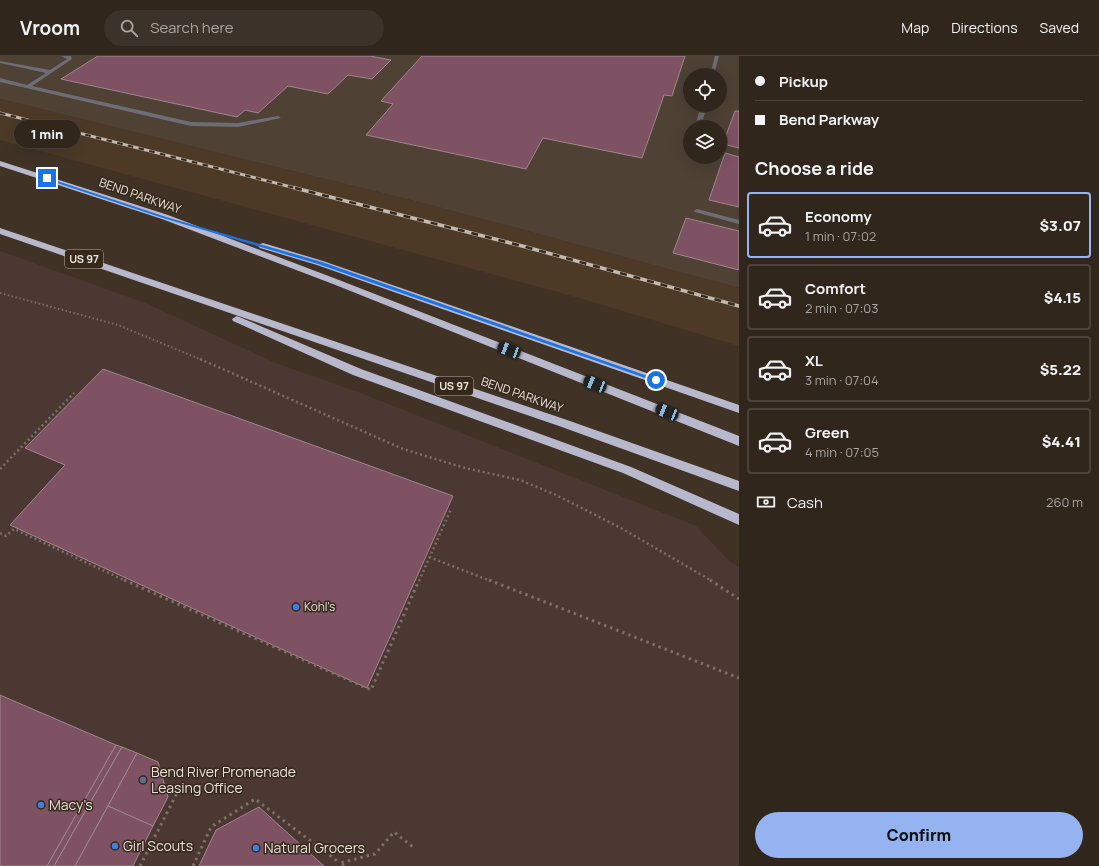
<!DOCTYPE html>
<meta charset="utf-8">
<style>
:root{--surface:#30261c;--page:#3c3229;--text:#f1f3f6;--muted:#a8a5a3;--line:#4b433b;--accent:#95b2f1}
body{margin:0;font-family:Manrope,sans-serif;background:var(--page);color:var(--text);height:100vh;display:flex;flex-direction:column;font-size:15px;white-space:nowrap}
*{box-sizing:border-box;margin:0}
p{font-size:13px;color:var(--muted)}
.icon{flex:none;width:22px;height:22px;fill:none;stroke:currentColor;stroke-width:2;stroke-linecap:round;stroke-linejoin:round}
.map{position:relative;flex:1;overflow:hidden}
.panel{display:flex;flex-direction:column;background:var(--surface);width:360px}
.panel>*{flex:none}
.banner{display:grid;align-content:center;height:88px;padding:0 16px;background:var(--surface)}
.controls{position:absolute;left:683px;top:12px;display:grid;gap:8px}
.controls a{display:grid;place-items:center;width:44px;height:44px;border-radius:50%;background:var(--surface);box-shadow:0 4px 16px #0002,0 0 0 1px var(--line);font-size:20px}
.end{position:absolute;width:18px;height:18px;margin:-9px;border:5px solid #1a73e8;background:#fff;box-shadow:0 0 0 2px #fff}
.from{border-radius:50%}
.bubble{position:absolute;height:28px;border-radius:14px;background:var(--surface);box-shadow:0 4px 16px #0002,0 0 0 1px var(--line);font-size:13px;font-weight:800;line-height:28px;text-align:center}
.car{position:absolute;width:12px;height:24px;margin:-12px -6px;border-radius:5px;box-shadow:0 0 3px 1px #0007;background:linear-gradient(#222 24%,#8ab4d8 0 40%,#222 0 76%,#8ab4d8 0 86%,#222 0)}
.banner b{display:flex;align-items:center;gap:14px;height:38px;font-size:15px}
.banner b+b{border-top:1px solid var(--line)}
.banner i{width:10px;height:10px;background:var(--text)}
ul{padding:0;list-style:none}
li{display:flex;align-items:center;gap:12px;height:66px;margin:0 8px 6px;padding:0 8px;border:2px solid var(--line);border-radius:4px}
li div{flex:1}
li b{display:block;font-size:15px}
li em{font-style:normal;font-weight:800}
li.current{border-color:var(--accent)}
li>.icon{width:36px;height:36px;stroke-width:1.5}
h2{padding:0 16px;font-size:18px;line-height:48px}
.pay{display:flex;align-items:center;gap:10px;height:44px;padding:0 16px;font-size:15px}
.pay p{margin-inline-start:auto}
.action{display:flex;gap:8px;margin-top:auto;padding:8px 16px}
.action a{flex:1;height:46px;border-radius:24px;background:var(--accent);color:#111;font-size:16px;font-weight:800;line-height:46px;text-align:center}
header{display:flex;align-items:center;gap:24px;box-sizing:border-box;height:56px;padding:0 20px;background:var(--surface);border-bottom:1px solid var(--line)}
header strong{font-size:19px}
nav{display:flex;gap:22px;margin-inline-start:auto;font-size:14px}
.search{width:280px;height:36px;background:var(--page);display:flex;align-items:center;gap:10px;box-sizing:border-box;padding:0 14px;border-radius:22px;color:var(--muted);font-size:15px}
main{display:flex;flex:1;min-height:0}
.map>svg:first-child{display:block}
.commercial{fill:#4c3833}
.industrial{fill:#4f4134;fill-rule:evenodd}
.built{fill:#4c3a27}
.building{fill:#7e5263;stroke:#9d878e}
.lines{fill:none;stroke-linecap:round;stroke-linejoin:round}
.path-far2{stroke:#7c7065;stroke-width:2;stroke-dasharray:1.5 2.5;stroke-linecap:butt}
.path-far1{stroke:#7c7065;stroke-width:2.5;stroke-dasharray:2 3;stroke-linecap:butt}
.path{stroke:#7c7065;stroke-width:3;stroke-dasharray:2.5 4;stroke-linecap:butt}
.lane{fill:#6d6d76;fill-rule:evenodd}
.highway{fill:#b8b8cd;fill-rule:evenodd}
.rail-far1-casing{stroke:#c2b9af;stroke-width:3}
.rail-casing{stroke:#c2b9af;stroke-width:3.5}
.rail-far1{stroke:#36291c;stroke-width:2;stroke-dasharray:5.5;stroke-linecap:butt}
.rail{stroke:#36291c;stroke-width:2.5;stroke-dasharray:7;stroke-linecap:butt}
.route{fill:#1a73e8}
.shop-dot{fill:#3f7fe0;stroke:#36291c;stroke-width:1.5}
.service-dot{fill:#5c6f8a;stroke:#36291c;stroke-width:1.5}
.labels{text-anchor:middle;stroke-width:3;stroke-linejoin:round;paint-order:stroke}
.shield{fill:#36291c;stroke:#b3aaa0;stroke-width:1}
.shield-label{font-size:11px;font-weight:bold;fill:#e9e1d8}
.street-label{font-size:12px;fill:#e9e1d8;stroke:#36291c}
.poi-label{font-size:12px;fill:#e9e1d8;stroke:#36291c;text-anchor:start}
.near-poi-label{font-size:14px;fill:#e9e1d8;stroke:#36291c;text-anchor:start}
</style>
<header>
<strong>Vroom</strong>
<div class="search"><svg class="icon" aria-label="search" viewBox="0 0 24 24"><circle cx="10" cy="10" r="6"/><path d="M15 15l6 6"/></svg>Search here</div>
<nav><a>Map</a><a>Directions</a><a>Saved</a></nav>
</header>
<main>
<div class="map">
<svg width="739" height="810" viewBox="0 0 739 810">
<rect width="100%" height="100%" fill="#403326"/>
<!-- commercial -->
<path class="commercial" d="M0,195l145,52 133,61 80,28 338,134 35,37 8,4v299h-739z"/>
<!-- industrial -->
<path class="industrial" d="M0,0h739v232l-316,-85 -423,-104zM690,19h30v30h-30zM690,71h30v30h-30z"/>
<!-- built -->
<path class="built" d="M0,43l423,104 316,85v58l-156,-47 -583,-159z"/>
<!-- building -->
<g class="building">
<path d="M98,0h272l21,4 -19,19 -24,-4 -20,19 -40,-8 -30,27 -13,-3 -8,7 -176,-38z"/>
<path d="M422,0h263l-13,40 -8,-1 -22,63 -99,-20 -17,31 -160,-34 27,-31 -12,-3z"/>
<path d="M735,55h4v37l-16,-4z"/>
<path d="M725,97l14,4v50l-30,-7z"/>
<path d="M686,162l53,13v39l-66,-17z"/>
<path d="M103,313l350,127 -86,192 -357,-163 55,-60 -40,-17z"/>
<path d="M0,639l116,50 -69,121h-47z"/>
<path d="M116,689l6,2 -68,119h-7z"/>
<path d="M122,691l15,6 -62,113h-21z"/>
<path d="M137,697l21,9 10,35 -15,29 -45,-20z"/>
<path d="M108,750l45,20 -20,40h-58z"/>
<path d="M259,751l65,59h-125l17,-36z"/>
</g>
<g class="lines">
<!-- path-far2 -->
<path class="path-far2" d="M0,237l118,32 84,35"/>
<!-- path-far1 -->
<g class="path-far1">
<path d="M200,303l203,90 62,19 55,12 36,15 65,33 91,53"/>
<path d="M0,413l74,-76"/>
<path d="M0,477l6,3 8,-7 112,52"/>
<path d="M429,501l62,24"/>
<path d="M419,525l32,-72"/>
</g>
<!-- path -->
<g class="path">
<path d="M124,524l247,110 48,-110"/>
<path d="M489,524l250,98"/>
<path d="M710,524l29,19"/>
<path d="M140,810l38,-75"/>
<path d="M193,810l18,-39 44,-28 85,64"/>
<path d="M344,810l-4,-3 35,-9 19,-22 19,15"/>
</g>
<!-- lane -->
<g class="lane">
<path d="M61,0h10l1,3 -40,27 159,36 47,1 40,-7 3,2 -43,9 -47,-1 -191,-44v-4l27,7 19,-12 -46,-10v-2l50,9 17,-11z"/>
<path d="M715,0h4l-5,19h-4z"/>
<path d="M701,49h6l-6,22h-6z"/>
<path d="M697,153l42,11v4l-44,-12 -1,-1z"/>
</g>
<!-- highway -->
<g class="highway">
<path d="M0,105l168,54 171,65 400,156v10l-406,-162 -171,-65 -162,-53z"/>
<path d="M0,172l567,192 172,61v10l-180,-65 -559,-192z"/>
<path d="M263,187l60,18 416,144v8l-422,-148 -57,-17 -2,-2 2,-2z"/>
<path d="M237,260l124,53 270,98 108,47v11l-116,-52 -270,-98 -120,-54 -1,-2z"/>
</g>
<!-- rail-far1 casing -->
<g class="rail-far1-casing">
<path id="rail-far1" d="M0,57l299,76"/>
</g>
<!-- rail casing -->
<g class="rail-casing">
<path id="rail" d="M295,132l231,59 213,59"/>
</g>
<!-- rail-far1 -->
<use href="#rail-far1" class="rail-far1"/>
<!-- rail -->
<use href="#rail" class="rail"/>
</g>
<!-- route -->
<path class="route" d="M45,121l121,40 156,45 337,118 -5,1 -336,-117 -155,-46 -118,-39z"/>
<!-- markers -->
<g class="shop-dot">
<circle cx="296" cy="551" r="4"/>
<circle cx="41" cy="749" r="4"/>
<circle cx="115" cy="790" r="4"/>
<circle cx="256" cy="792" r="4"/>
</g>
<circle class="service-dot" cx="143" cy="724" r="4"/>
<g class="labels">
<!-- shield labels -->
<g class="shield">
<rect x="65" y="194" width="38" height="18" rx="3"/>
<rect x="435" y="321" width="38" height="18" rx="3"/>
</g>
<g class="shield-label">
<text x="84" y="207">US 97</text>
<text x="454" y="334">US 97</text>
</g>
<!-- street labels -->
<g class="street-label">
<text transform="translate(140 140) rotate(19)" y="4">BEND PARKWAY</text>
<text transform="translate(522 339) rotate(19)" y="4">BEND PARKWAY</text>
</g>
<!-- poi labels -->
<g class="poi-label">
<text x="304" y="555">Kohl's</text>
</g>
<!-- near-poi labels -->
<g class="near-poi-label">
<text x="151" y="721">Bend River Promenade<tspan x="151" dy="16">Leasing Office</tspan></text>
<text x="49" y="754">Macy's</text>
<text x="123" y="795">Girl Scouts</text>
<text x="264" y="797">Natural Grocers</text>
</g>
</g>
</svg>
<div class="controls">
<a><svg class="icon" aria-label="locate" viewBox="0 0 24 24"><circle cx="12" cy="12" r="6"/><path d="M12 2v4M12 18v4M2 12h4M18 12h4"/></svg></a>
<a><svg class="icon" aria-label="layers" viewBox="0 0 24 24"><path d="M12 4l9 5-9 5-9-5zM3 14l9 5 9-5"/></svg></a>
</div>
<i class="end from" style="left:656px;top:324px"></i>
<i class="end" style="left:47px;top:122px"></i>
<div class="bubble" style="left:14px;top:64px;width:66px">1 min</div>
<i class="car" style="left:509px;top:294px;rotate:291deg"></i>
<i class="car" style="left:595px;top:328px;rotate:292deg"></i>
<i class="car" style="left:667px;top:356px;rotate:292deg"></i>
</div>
<section class="panel">
<div class="banner">
<b><i class="from"></i>Pickup</b>
<b><i></i>Bend Parkway</b>
</div>
<h2>Choose a ride</h2>
<ul>
<li class="current"><svg class="icon" aria-label="car" viewBox="0 0 24 24"><path d="M5 17H2v-5l4-1 3-4h7l3 4 3 1v5h-3M9 17h6M6 11h13"/><circle cx="7" cy="17" r="2"/><circle cx="17" cy="17" r="2"/></svg><div><b>Economy</b><p>1 min · 07:02</p></div><em>$3.07</em></li>
<li><svg class="icon" aria-label="car" viewBox="0 0 24 24"><path d="M5 17H2v-5l4-1 3-4h7l3 4 3 1v5h-3M9 17h6M6 11h13"/><circle cx="7" cy="17" r="2"/><circle cx="17" cy="17" r="2"/></svg><div><b>Comfort</b><p>2 min · 07:03</p></div><em>$4.15</em></li>
<li><svg class="icon" aria-label="car" viewBox="0 0 24 24"><path d="M5 17H2v-5l4-1 3-4h7l3 4 3 1v5h-3M9 17h6M6 11h13"/><circle cx="7" cy="17" r="2"/><circle cx="17" cy="17" r="2"/></svg><div><b>XL</b><p>3 min · 07:04</p></div><em>$5.22</em></li>
<li><svg class="icon" aria-label="car" viewBox="0 0 24 24"><path d="M5 17H2v-5l4-1 3-4h7l3 4 3 1v5h-3M9 17h6M6 11h13"/><circle cx="7" cy="17" r="2"/><circle cx="17" cy="17" r="2"/></svg><div><b>Green</b><p>4 min · 07:05</p></div><em>$4.41</em></li>
</ul>
<div class="pay"><svg class="icon" aria-label="cash" viewBox="0 0 24 24"><path d="M3 7h18v10H3z"/><circle cx="12" cy="12" r="2"/></svg>Cash<p>260 m</p></div>
<div class="action"><a>Confirm</a></div>
</section>
</main>
